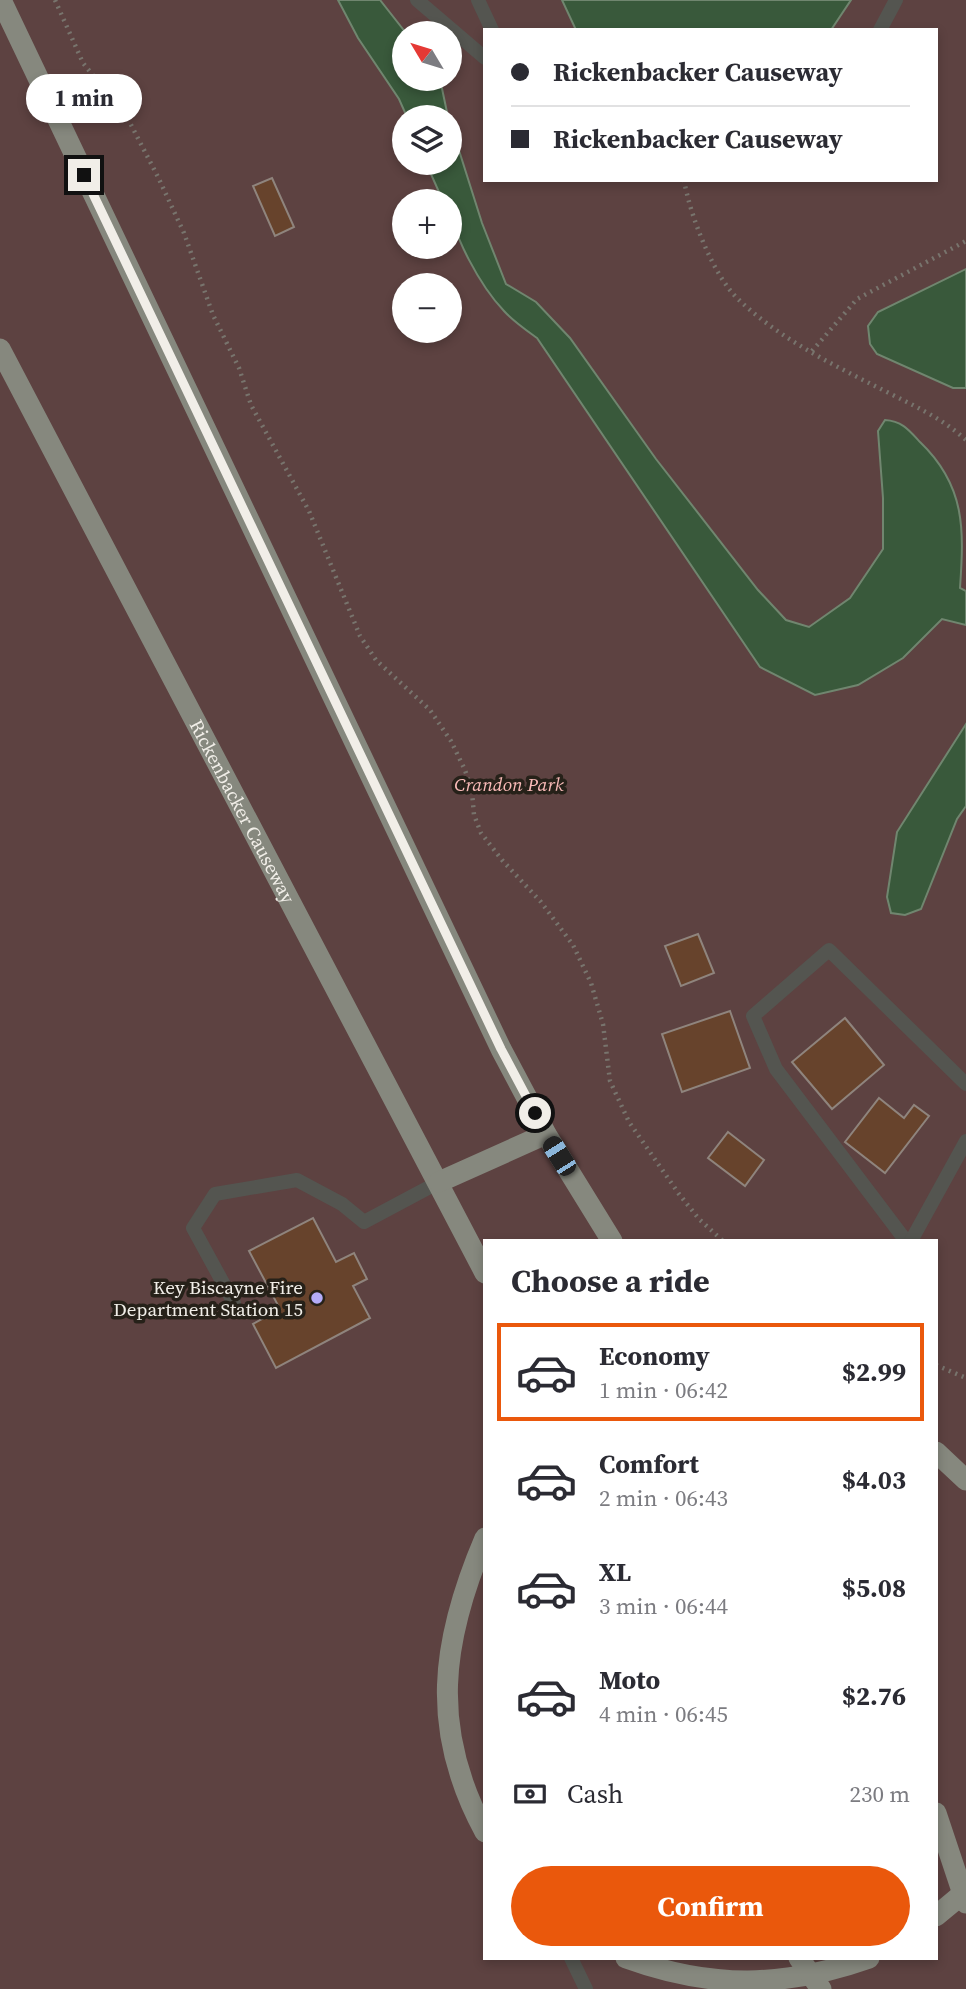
<!DOCTYPE html>
<meta charset="utf-8">
<style>
:root{--surface:#fff;--page:#f2f2f3;--text:#2b2b33;--muted:#7c7c81;--line:#e1e1e2;--accent:#ea580c}
body{margin:0;font-family:"Source Serif 4",serif;background:var(--page);color:var(--text);height:100vh;display:flex;flex-direction:column;font-size:26px;white-space:nowrap}
*{box-sizing:border-box;margin:0}
p{font-size:23px;color:var(--muted)}
.icon{flex:none;width:38px;height:38px;fill:none;stroke:currentColor;stroke-width:2;stroke-linecap:round;stroke-linejoin:round}
.map{position:relative;flex:1;overflow:hidden}
.side{position:absolute;left:483px;top:1239px;width:455px;height:721px;display:flex;flex-direction:column;background:var(--surface);border-radius:0px;box-shadow:0 4px 10px #0003}
.side>*{flex:none}
.guide{position:absolute;left:483px;top:28px;width:455px;height:154px;border-radius:0px;box-shadow:0 4px 10px #0003;display:grid;align-content:center;height:154px;padding:0 28px;background:var(--surface)}
.needle{width:46px;rotate:308deg}
.controls{position:absolute;left:392px;top:21px;display:grid;gap:14px}
.controls a{display:grid;place-items:center;width:70px;height:70px;border-radius:50%;background:var(--surface);box-shadow:0 4px 10px #0003;font-size:35px}
.end{position:absolute;width:32px;height:32px;margin:-16px;border:9px solid #f1eee8;background:#111;box-shadow:0 0 0 4px #111}
.from{border-radius:50%}
.bubble{position:absolute;height:49px;border-radius:24px;background:var(--surface);box-shadow:0 4px 10px #0003;font-size:23px;font-weight:700;line-height:49px;text-align:center}
.car{position:absolute;width:21px;height:42px;margin:-21px -10px;border-radius:9px;box-shadow:0 0 5px 2px #0007;background:linear-gradient(#222 24%,#8ab4d8 0 40%,#222 0 76%,#8ab4d8 0 86%,#222 0)}
.guide b{display:flex;align-items:center;gap:24px;height:66px;font-size:26px}
.guide b+b{border-top:2px solid var(--line)}
.guide i{width:18px;height:18px;background:var(--text)}
ul{padding:0;list-style:none}
li{display:flex;align-items:center;gap:21px;height:98px;margin:0 14px 10px;padding:0 14px;border:4px solid transparent;border-radius:0px}
li div{flex:1}
li b{display:block;font-size:26px}
li em{font-style:normal;font-weight:700}
li.current{border-color:var(--accent)}
li>.icon{width:63px;height:63px;stroke-width:1.5}
h2{padding:0 28px;font-size:32px;line-height:84px}
.pay{display:flex;align-items:center;gap:18px;height:77px;padding:0 28px;font-size:26px}
.pay p{margin-inline-start:auto}
.button{display:flex;gap:14px;margin-top:auto;padding:14px 28px}
.button a{flex:1;height:80px;border-radius:42px;background:var(--accent);color:#fff;font-size:28px;font-weight:700;line-height:80px;text-align:center}
.map>svg:first-child{display:block}
.green{fill:#5d4241;fill-rule:evenodd}
.water{fill:#39593b;stroke:#70866f;stroke-width:2}
.building{fill:#67432c;stroke:#8f847d;stroke-width:2}
.lines{fill:none;stroke-linecap:round;stroke-linejoin:round}
.path{stroke:#78746d;stroke-width:4.5;stroke-dasharray:2 5;stroke-linecap:butt}
.lane{stroke:#545550;stroke-width:14}
.primary{stroke:#86887e;stroke-width:21}
.route{stroke:#f1eee8;stroke-width:9}
.poi-dot{fill:#b5acf8;stroke:#262119;stroke-width:2.5}
.labels{text-anchor:middle;stroke-width:7;stroke-linejoin:round;paint-order:stroke}
.park-label{font-size:19px;font-style:italic;fill:#fabbb8;stroke:#262119}
.street-label{font-size:19px;fill:#f1eee8;stroke:#262119}
.poi-label{font-size:19px;fill:#f1eee8;stroke:#262119;text-anchor:end}
</style>
<div class="map">
<svg width="966" height="1989" viewBox="0 0 966 1989">
<rect width="100%" height="100%" fill="#262119"/>
<!-- green -->
<path class="green" d="M0,0h966v1989h-966zM485,30h451v150h-451zM404,33h46v46h-46zM404,117h46v46h-46zM404,201h46v46h-46zM404,285h46v46h-46zM485,1241h451v717h-451z"/>
<!-- water -->
<g class="water">
<path d="M338,0h42l26,33 -2,46h36l8,38h-41l-8,-18 -41,-61z"/>
<path d="M562,0h289l-20,30h-255z"/>
<path d="M450,122l32,101 24,61 30,18 34,36 86,121 102,131 28,30 23,7 41,-29 33,-49v-51l-5,-67 7,-11c17,1 24,10 35,22 46,44 44,88 40,146l6,3v34l-24,-6 -39,39 -45,27 -43,10 -55,-28 -223,-329c-11,-8 -24,-17 -33,-27 -22,-23 -54,-78 -54,-110h-7l-17,-38h24z"/>
<path d="M966,269v119h-13l-76,-34 -7,-10 -2,-18 10,-14z"/>
<path d="M966,724v82l-9,13 -36,90 -16,6 -14,-2 -4,-16 10,-65z"/>
</g>
<!-- building -->
<g class="building">
<path d="M272,178l22,49 -19,9 -22,-50z"/>
<path d="M698,934l16,39 -33,13 -16,-40z"/>
<path d="M730,1011l20,57 -68,24 -20,-58z"/>
<path d="M845,1018l39,47 -52,44 -40,-47z"/>
<path d="M879,1098l25,20 10,-13 15,11 -44,57 -40,-31z"/>
<path d="M728,1132l36,28 -19,26 -37,-28z"/>
<path d="M313,1218l23,44 18,-9 13,26 -14,7 17,32 -94,50 -23,-44 27,-15 -31,-58z"/>
</g>
<g class="lines">
<!-- path -->
<g class="path">
<path d="M55,0l28,63 45,56 30,58 26,56 29,82 26,53 12,37 58,106 51,125 16,24 54,50 21,31 14,29 7,22 2,23 7,18 21,27 39,42 32,43 18,38 12,41 7,57 19,41 50,72 20,25 24,22"/>
<path d="M684,180c6,35 29,96 55,120 40,38 92,64 140,88 31,16 62,29 87,52"/>
<path d="M812,351l45,-52 109,-58"/>
<path d="M936,1365l30,13"/>
</g>
<!-- lane -->
<g class="lane">
<path d="M417,0l68,58"/>
<path d="M478,0l14,30"/>
<path d="M880,30l16,-30"/>
<path d="M906,1241l-130,-172 -23,-53 76,-66 137,134"/>
<path d="M911,1241l55,-100"/>
<path d="M234,1303l-41,-75 22,-34 82,-14 45,24 22,18 75,-40"/>
<path d="M571,1958l15,31"/>
</g>
<!-- primary -->
<g class="primary">
<path d="M1,0l500,1049 45,85 66,107"/>
<path id="s1" d="M0,349l485,924"/>
<path d="M439,1182l107,-48"/>
<path d="M936,1452l30,28"/>
<path d="M485,1538c-44,103 -56,191 0,294"/>
<path d="M936,1813l30,90"/>
<path d="M936,1916l30,-25"/>
<path d="M626,1958c85,31 158,30 243,0"/>
<path d="M799,1958l22,31"/>
</g>
</g>
<g class="lines">
<!-- route -->
<path class="route" d="M84,175l417,874 34,64"/>
</g>
<!-- markers -->
<circle class="poi-dot" cx="317" cy="1298" r="7"/>
<g class="labels">
<!-- park labels -->
<g class="park-label">
<text x="509" y="791">Crandon Park</text>
</g>
<!-- street labels -->
<g class="street-label">
<text dy="7" stroke="none"><textPath href="#s1" startOffset="522">Rickenbacker Causeway</textPath></text>
</g>
<!-- poi labels -->
<g class="poi-label">
<text x="303" y="1294">Key Biscayne Fire<tspan x="303" dy="22">Department Station 15</tspan></text>
</g>
</g>
</svg>
<div class="controls">
<a><svg class="needle" viewBox="-14 -14 28 28"><path d="M0-13l5 13h-10z" fill="#e53935"/><path d="M0 13l5-13h-10z" fill="#7c7c81"/></svg></a>
<a><svg class="icon" aria-label="layers" viewBox="0 0 24 24"><path d="M12 4l9 5-9 5-9-5zM3 14l9 5 9-5"/></svg></a>
<a>+</a>
<a>−</a>
</div>
<i class="end from" style="left:535px;top:1113px"></i>
<i class="end" style="left:84px;top:175px"></i>
<div class="bubble" style="left:26px;top:74px;width:116px">1 min</div>
<i class="car" style="left:559px;top:1156px;rotate:328deg"></i>
<div class="guide">
<b><i class="from"></i>Rickenbacker Causeway</b>
<b><i></i>Rickenbacker Causeway</b>
</div>
<section class="side">
<h2>Choose a ride</h2>
<ul>
<li class="current"><svg class="icon" aria-label="car" viewBox="0 0 24 24"><path d="M5 17H2v-5l4-1 3-4h7l3 4 3 1v5h-3M9 17h6M6 11h13"/><circle cx="7" cy="17" r="2"/><circle cx="17" cy="17" r="2"/></svg><div><b>Economy</b><p>1 min · 06:42</p></div><em>$2.99</em></li>
<li><svg class="icon" aria-label="car" viewBox="0 0 24 24"><path d="M5 17H2v-5l4-1 3-4h7l3 4 3 1v5h-3M9 17h6M6 11h13"/><circle cx="7" cy="17" r="2"/><circle cx="17" cy="17" r="2"/></svg><div><b>Comfort</b><p>2 min · 06:43</p></div><em>$4.03</em></li>
<li><svg class="icon" aria-label="car" viewBox="0 0 24 24"><path d="M5 17H2v-5l4-1 3-4h7l3 4 3 1v5h-3M9 17h6M6 11h13"/><circle cx="7" cy="17" r="2"/><circle cx="17" cy="17" r="2"/></svg><div><b>XL</b><p>3 min · 06:44</p></div><em>$5.08</em></li>
<li><svg class="icon" aria-label="car" viewBox="0 0 24 24"><path d="M5 17H2v-5l4-1 3-4h7l3 4 3 1v5h-3M9 17h6M6 11h13"/><circle cx="7" cy="17" r="2"/><circle cx="17" cy="17" r="2"/></svg><div><b>Moto</b><p>4 min · 06:45</p></div><em>$2.76</em></li>
</ul>
<div class="pay"><svg class="icon" aria-label="cash" viewBox="0 0 24 24"><path d="M3 7h18v10H3z"/><circle cx="12" cy="12" r="2"/></svg>Cash<p>230 m</p></div>
<div class="button"><a>Confirm</a></div>
</section>
</div>
